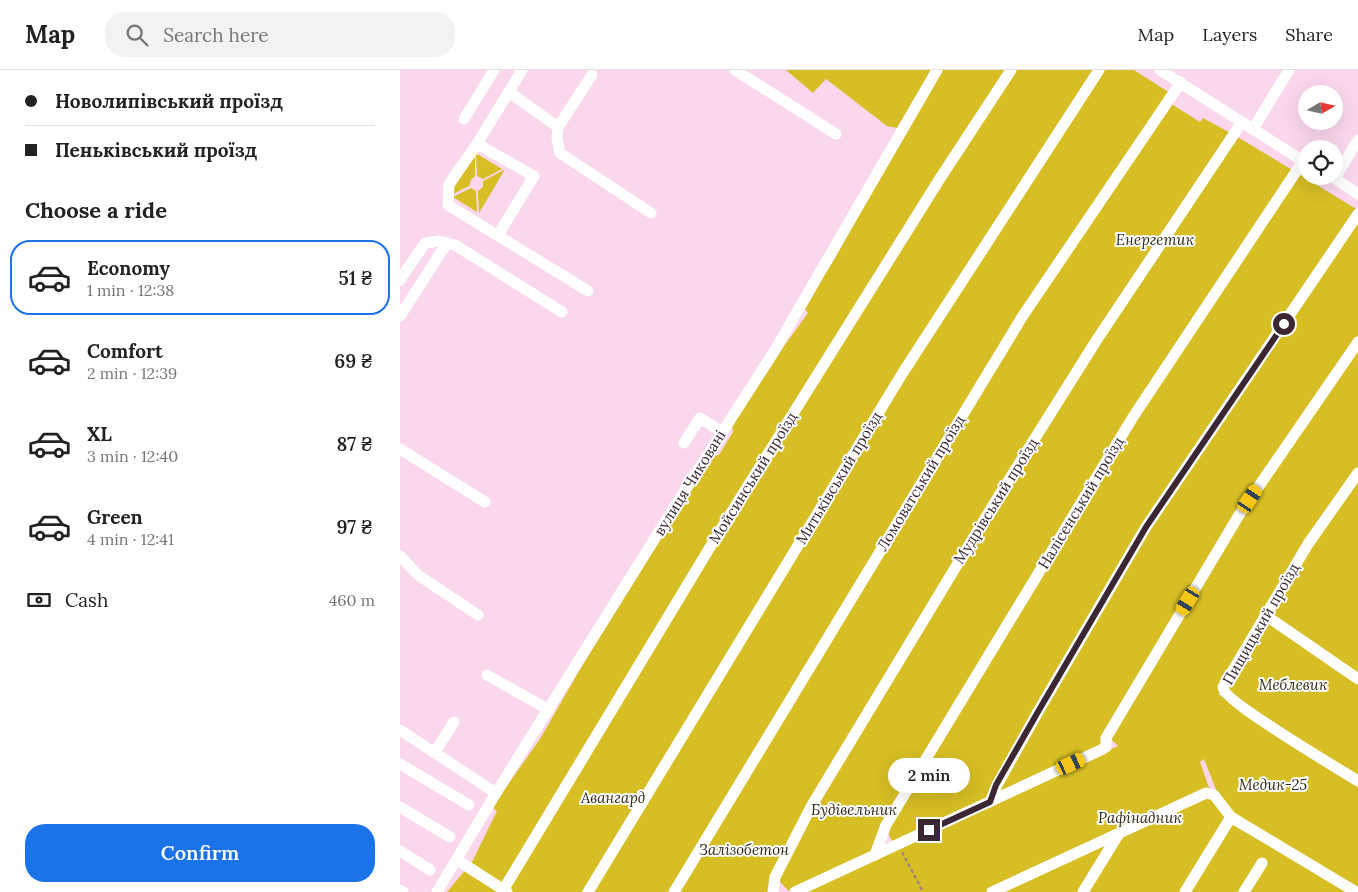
<!DOCTYPE html>
<meta charset="utf-8">
<style>
:root{--surface:#fff;--page:#f2f2f2;--text:#222;--muted:#767676;--line:#e0e0e0;--accent:#1a73e8}
body{margin:0;font-family:Lora,serif;background:var(--page);color:var(--text);height:100vh;display:flex;flex-direction:column;font-size:19px;white-space:nowrap}
*{box-sizing:border-box;margin:0}
p{font-size:16px;color:var(--muted)}
.icon{flex:none;width:28px;height:28px;fill:none;stroke:currentColor;stroke-width:2;stroke-linecap:round;stroke-linejoin:round}
.map{position:relative;flex:1;overflow:hidden}
.panel{display:flex;flex-direction:column;background:var(--surface);width:400px}
.panel>*{flex:none}
.top-card{display:grid;align-content:center;height:110px;padding:0 25px;background:var(--surface)}
.needle{width:32px;rotate:81deg}
.controls{position:absolute;left:898px;top:15px;display:grid;gap:10px}
.controls a{display:grid;place-items:center;width:45px;height:45px;border-radius:50%;background:var(--surface);box-shadow:0 5px 20px #0002;font-size:25px}
.end{position:absolute;width:22px;height:22px;margin:-11px;border:6px solid #3b2634;background:#fff;box-shadow:0 0 0 2px #fff}
.from{border-radius:50%}
.bubble{position:absolute;height:35px;border-radius:18px;background:var(--surface);box-shadow:0 5px 20px #0002;font-size:16px;font-weight:600;line-height:35px;text-align:center}
.car{position:absolute;width:15px;height:30px;margin:-15px -8px;border-radius:6px;box-shadow:0 0 4px 1px #0007;background:linear-gradient(#f5c518 24%,#345 0 40%,#f5c518 0 76%,#345 0 86%,#f5c518 0)}
.top-card b{display:flex;align-items:center;gap:18px;height:48px;font-size:19px}
.top-card b+b{border-top:1px solid var(--line)}
.top-card i{width:12px;height:12px;background:var(--text)}
ul{padding:0;list-style:none}
li{display:flex;align-items:center;gap:15px;height:75px;margin:0 10px 8px;padding:0 15px;border:2px solid transparent;border-radius:20px}
li div{flex:1}
li b{display:block;font-size:19px}
li em{font-style:normal;font-weight:600}
li.on{border-color:var(--accent)}
li>.icon{width:45px;height:45px;stroke-width:1.5}
h2{padding:0 25px;font-size:22px;line-height:60px}
.pay{display:flex;align-items:center;gap:12px;height:55px;padding:0 25px;font-size:19px}
.pay p{margin-inline-start:auto}
.primary-button{display:flex;gap:10px;margin-top:auto;padding:10px 25px}
.primary-button a{flex:1;height:58px;border-radius:20px;background:var(--accent);color:#fff;font-size:20px;font-weight:600;line-height:58px;text-align:center}
header{display:flex;align-items:center;gap:30px;box-sizing:border-box;height:70px;padding:0 25px;background:var(--surface);border-bottom:1px solid var(--line)}
header strong{font-size:24px}
nav{display:flex;gap:28px;margin-inline-start:auto;font-size:18px}
.search{width:350px;height:45px;background:var(--page);display:flex;align-items:center;gap:12px;box-sizing:border-box;padding:0 18px;border-radius:20px;color:var(--muted);font-size:19px}
main{display:flex;flex:1;min-height:0}
.map>svg:first-child{display:block}
.green{fill:#d6be24}
.lines{fill:none;stroke-linecap:round;stroke-linejoin:round}
.path{stroke:#997d8f;stroke-width:2;stroke-dasharray:4 2.5;stroke-linecap:butt}
.minor{stroke:#fff;stroke-width:11}
.route{stroke:#3b2634;stroke-width:6}
.labels{text-anchor:middle;stroke-width:4;stroke-linejoin:round;paint-order:stroke}
.park-label{font-size:15px;font-style:italic;fill:#2e2a13;stroke:#fff}
.street-label{font-size:15px;fill:#3b2634;stroke:#fff}
</style>
<header>
<strong>Map</strong>
<div class="search"><svg class="icon" aria-label="search" viewBox="0 0 24 24"><circle cx="10" cy="10" r="6"/><path d="M15 15l6 6"/></svg>Search here</div>
<nav><a>Map</a><a>Layers</a><a>Share</a></nav>
</header>
<main>
<section class="panel">
<div class="top-card">
<b><i class="from"></i>Новолипівський проїзд</b>
<b><i></i>Пеньківський проїзд</b>
</div>
<h2>Choose a ride</h2>
<ul>
<li class="on"><svg class="icon" aria-label="car" viewBox="0 0 24 24"><path d="M5 17H2v-5l4-1 3-4h7l3 4 3 1v5h-3M9 17h6M6 11h13"/><circle cx="7" cy="17" r="2"/><circle cx="17" cy="17" r="2"/></svg><div><b>Economy</b><p>1 min · 12:38</p></div><em>51 ₴</em></li>
<li><svg class="icon" aria-label="car" viewBox="0 0 24 24"><path d="M5 17H2v-5l4-1 3-4h7l3 4 3 1v5h-3M9 17h6M6 11h13"/><circle cx="7" cy="17" r="2"/><circle cx="17" cy="17" r="2"/></svg><div><b>Comfort</b><p>2 min · 12:39</p></div><em>69 ₴</em></li>
<li><svg class="icon" aria-label="car" viewBox="0 0 24 24"><path d="M5 17H2v-5l4-1 3-4h7l3 4 3 1v5h-3M9 17h6M6 11h13"/><circle cx="7" cy="17" r="2"/><circle cx="17" cy="17" r="2"/></svg><div><b>XL</b><p>3 min · 12:40</p></div><em>87 ₴</em></li>
<li><svg class="icon" aria-label="car" viewBox="0 0 24 24"><path d="M5 17H2v-5l4-1 3-4h7l3 4 3 1v5h-3M9 17h6M6 11h13"/><circle cx="7" cy="17" r="2"/><circle cx="17" cy="17" r="2"/></svg><div><b>Green</b><p>4 min · 12:41</p></div><em>97 ₴</em></li>
</ul>
<div class="pay"><svg class="icon" aria-label="cash" viewBox="0 0 24 24"><path d="M3 7h18v10H3z"/><circle cx="12" cy="12" r="2"/></svg>Cash<p>460 m</p></div>
<div class="primary-button"><a>Confirm</a></div>
</section>
<div class="map">
<svg width="958" height="822" viewBox="0 0 958 822">
<rect width="100%" height="100%" fill="#fad7ed"/>
<!-- green -->
<g class="green">
<path d="M386,0h146l-35,58 -10,-2 -61,-47 -13,14z"/>
<path d="M540,0h194l36,23v10l30,19 3,-4 33,18 122,74v568l-89,-55 -42,-33 -9,4 140,89v108l-129,-81 -12,-18 -13,-33 -4,3 8,23 19,34 -45,73h-380l316,-146 -8,-8 -7,6 -209,101 -8,-16 -19,27 -77,36 -14,-14 -6,14h-323l25,-30 25,-51 -5,-4 48,-68 42,-73 130,-210 7,-1 14,-23 -1,-6 27,-45 49,-68 -3,-4 9,-15 -1,-2 21,-32z"/>
<path d="M76,85h3l23,14 -19,10 -6,-3z"/>
<path d="M75,86v20l-4,4 -2,6 -16,8v-5z"/>
<path d="M104,100v1l-25,42 -1,-22 5,-4v-6z"/>
<path d="M71,118l5,3 1,21 -24,-15z"/>
<path d="M833,755l116,67h-161l40,-64z"/>
</g>
<g class="lines">
<!-- path -->
<path class="path" d="M502,782l21,40"/>
<!-- minor -->
<g class="minor">
<path d="M122,0l-45,74 -28,40 -1,21 140,86"/>
<path d="M335,0l101,64"/>
<path d="M760,0l146,93"/>
<path d="M109,22l49,35 -1,11 3,15 91,60"/>
<path d="M64,49l30,-49"/>
<path d="M158,57l34,-52"/>
<path d="M853,59l36,-59"/>
<path d="M77,74l57,32 -36,59"/>
<path d="M931,106l27,18"/>
<path d="M935,108l23,-38"/>
<path d="M0,210l25,-37 14,-2 16,4 107,67"/>
<path d="M0,246l47,-73"/>
<path d="M284,373l16,-25 22,14"/>
<path d="M0,379l85,53"/>
<path d="M958,403l-50,71 -85,143c0,14 116,82 135,94"/>
<path d="M0,486l18,19 60,40"/>
<path d="M865,545l93,64"/>
<path d="M87,605l62,35"/>
<path d="M0,660l96,63"/>
<path d="M35,682l19,-30"/>
<path d="M0,694l69,41"/>
<path d="M590,732l7,-17 42,-75 107,-183 212,-313"/>
<path d="M0,737l50,30"/>
<path d="M0,781l30,19"/>
<path d="M475,785l11,-30 247,-408 170,-256"/>
<path d="M57,790l50,32"/>
<path d="M0,820l3,2"/>
<path d="M37,822l59,-99 179,-287 100,-156 162,-280"/>
<path d="M102,822l219,-363 218,-349 72,-110"/>
<path d="M188,822l314,-518 197,-304"/>
<path d="M274,822l348,-575 159,-235"/>
<path d="M373,822l2,-15 37,-72 183,-303 101,-161 146,-219"/>
<path d="M395,822l308,-143 3,-2v-9l133,-223 119,-173"/>
<path d="M592,822l214,-99 8,2 17,22"/>
<path d="M683,822l35,-57"/>
<path d="M785,822l46,-75 125,75"/>
<path d="M844,822l18,-29"/>
</g>
</g>
<g class="lines">
<!-- route -->
<path class="route" d="M529,760l61,-28 6,-17 43,-75 107,-183 138,-203"/>
</g>
<g class="labels">
<!-- park labels -->
<g class="park-label">
<text x="755" y="175">Енергетик</text>
<text x="893" y="620">Меблевик</text>
<text x="873" y="720">Медик-25</text>
<text x="213" y="733">Авангард</text>
<text x="454" y="745">Будівельник</text>
<text x="740" y="753">Рафінадник</text>
<text x="344" y="785">Залізобетон</text>
</g>
<!-- street labels -->
<g class="street-label">
<text transform="translate(353 408) rotate(-58)" y="5">Мойсинський проїзд</text>
<text transform="translate(439 408) rotate(-59)" y="5">Митьківський проїзд</text>
<text transform="translate(290 413) rotate(-58)" y="5">вулиця Чиковані</text>
<text transform="translate(521 413) rotate(-59)" y="5">Ломоватський проїзд</text>
<text transform="translate(596 431) rotate(-58)" y="5">Мудрівський проїзд</text>
<text transform="translate(681 433) rotate(-59)" y="5">Налісенський проїзд</text>
<text transform="translate(861 554) rotate(-60)" y="5">Пищицький проїзд</text>
</g>
</g>
</svg>
<div class="controls">
<a><svg class="needle" viewBox="-14 -14 28 28"><path d="M0-13l5 13h-10z" fill="#e53935"/><path d="M0 13l5-13h-10z" fill="#767676"/></svg></a>
<a><svg class="icon" aria-label="locate" viewBox="0 0 24 24"><circle cx="12" cy="12" r="6"/><path d="M12 2v4M12 18v4M2 12h4M18 12h4"/></svg></a>
</div>
<i class="end from" style="left:884px;top:254px"></i>
<i class="end" style="left:529px;top:760px"></i>
<div class="bubble" style="left:488px;top:688px;width:82px">2 min</div>
<i class="car" style="left:850px;top:429px;rotate:34deg"></i>
<i class="car" style="left:788px;top:531px;rotate:211deg"></i>
<i class="car" style="left:671px;top:694px;rotate:65deg"></i>
</div>
</main>
